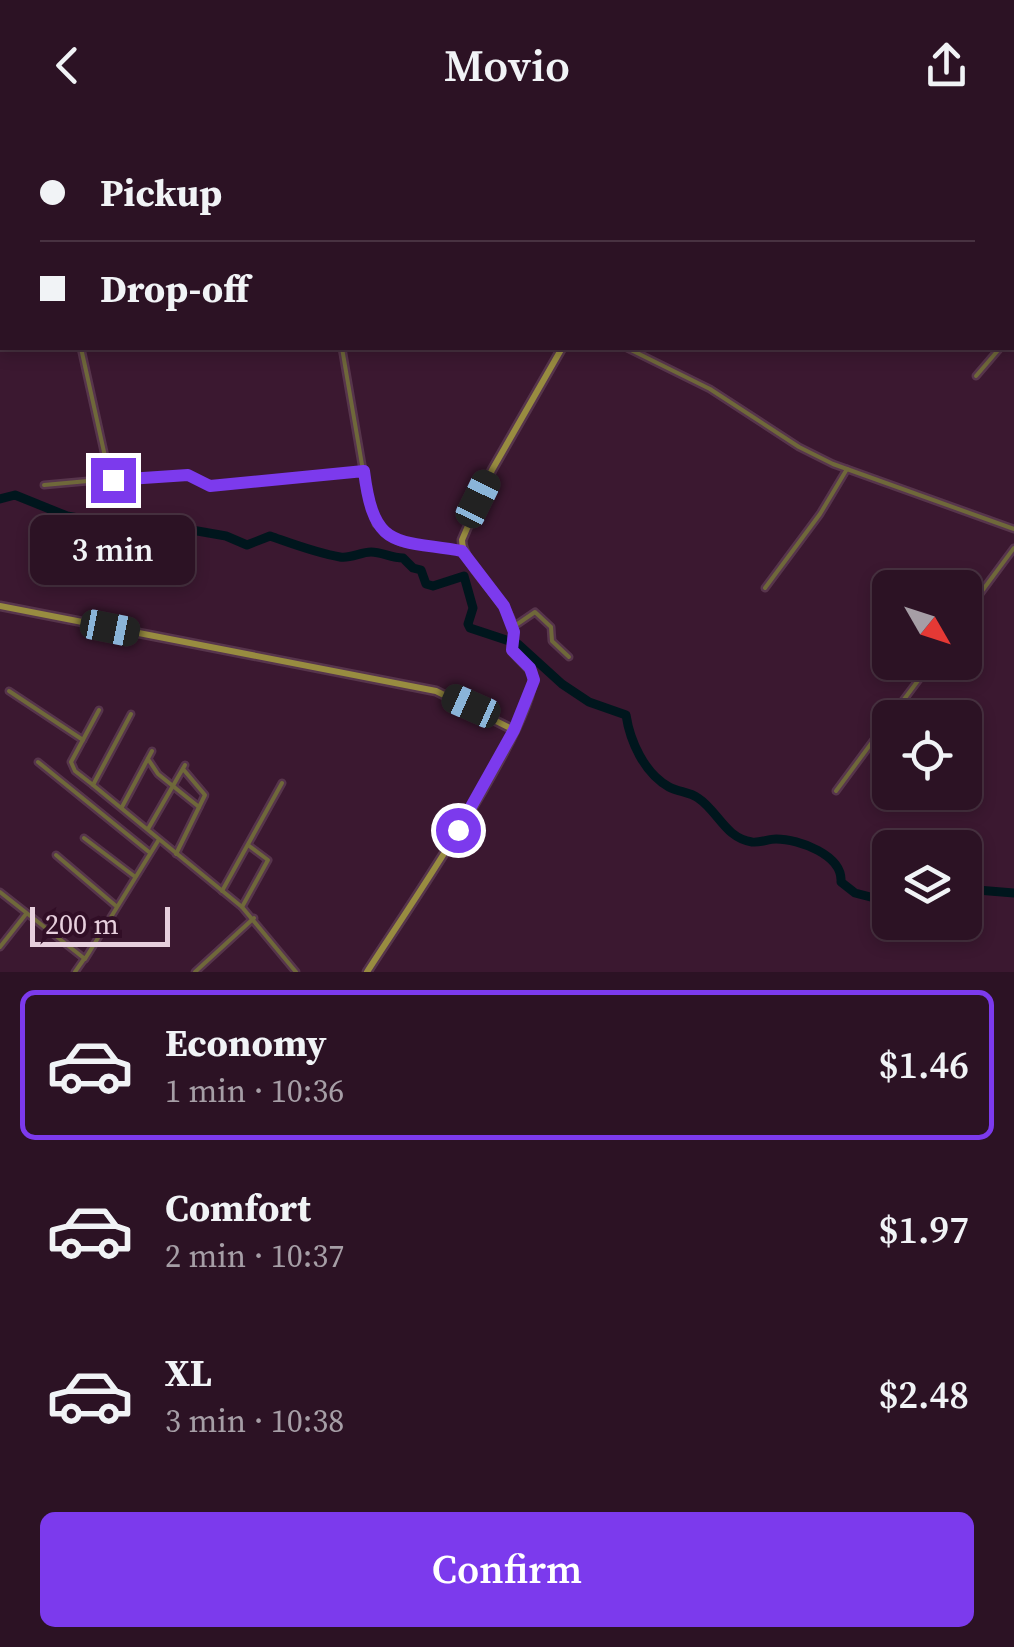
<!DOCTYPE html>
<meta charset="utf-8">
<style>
:root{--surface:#2c1224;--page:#341b2c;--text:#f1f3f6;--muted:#a69ea6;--line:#483241;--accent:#7c3aed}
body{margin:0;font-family:"Source Serif 4",serif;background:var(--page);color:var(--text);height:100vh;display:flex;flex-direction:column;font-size:38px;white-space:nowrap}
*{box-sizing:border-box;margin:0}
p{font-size:32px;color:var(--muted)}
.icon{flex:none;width:55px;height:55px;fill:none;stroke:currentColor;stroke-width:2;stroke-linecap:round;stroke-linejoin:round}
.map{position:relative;height:842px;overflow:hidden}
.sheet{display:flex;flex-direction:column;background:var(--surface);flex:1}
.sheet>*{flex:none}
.top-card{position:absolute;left:0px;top:0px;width:1015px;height:220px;box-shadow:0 5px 15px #0003,0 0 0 2px var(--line);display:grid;align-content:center;height:220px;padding:0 40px;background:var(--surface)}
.needle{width:65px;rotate:129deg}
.fabs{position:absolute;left:872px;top:440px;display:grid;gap:20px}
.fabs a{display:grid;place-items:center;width:110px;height:110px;border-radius:15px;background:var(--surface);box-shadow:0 5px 15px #0003,0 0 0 2px var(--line);font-size:50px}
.scale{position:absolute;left:30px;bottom:25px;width:140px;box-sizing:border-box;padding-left:10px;border:5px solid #e7cfdd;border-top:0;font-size:28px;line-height:35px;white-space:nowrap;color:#e7cfdd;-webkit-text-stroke:8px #310e26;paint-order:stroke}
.end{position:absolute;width:45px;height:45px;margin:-22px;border:12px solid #7c3aed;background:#fff;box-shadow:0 0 0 5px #fff}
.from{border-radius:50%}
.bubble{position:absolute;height:70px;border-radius:15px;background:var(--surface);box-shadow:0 5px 15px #0003,0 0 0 2px var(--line);font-size:32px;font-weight:600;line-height:70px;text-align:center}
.car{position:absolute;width:30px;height:60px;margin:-30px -15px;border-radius:12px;box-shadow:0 0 8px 2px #0007;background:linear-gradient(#222 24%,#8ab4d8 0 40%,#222 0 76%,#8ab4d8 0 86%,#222 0)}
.top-card b{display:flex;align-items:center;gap:35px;height:95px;font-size:38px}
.top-card b+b{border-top:2px solid var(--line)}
.top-card i{width:25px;height:25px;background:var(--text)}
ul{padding:18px 0 0;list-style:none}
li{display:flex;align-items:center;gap:30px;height:150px;margin:0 20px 15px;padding:0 20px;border:5px solid transparent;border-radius:15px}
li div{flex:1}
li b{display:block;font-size:38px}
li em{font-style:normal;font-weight:600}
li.selected{border-color:var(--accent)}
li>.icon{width:90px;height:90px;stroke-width:1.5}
.cta{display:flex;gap:20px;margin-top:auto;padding:20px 40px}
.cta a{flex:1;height:115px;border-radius:15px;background:var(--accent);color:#fff;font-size:40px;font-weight:600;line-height:115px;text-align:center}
header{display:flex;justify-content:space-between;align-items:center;height:130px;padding:0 40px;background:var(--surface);font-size:45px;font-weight:600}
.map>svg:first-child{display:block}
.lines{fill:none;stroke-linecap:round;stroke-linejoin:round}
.river{stroke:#00161d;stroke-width:9}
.street-casing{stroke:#57354c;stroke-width:9}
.secondary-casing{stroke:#57354c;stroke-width:11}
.street{stroke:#6f683a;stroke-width:4}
.secondary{stroke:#988c40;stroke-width:6}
.route{stroke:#7c3aed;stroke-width:12}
</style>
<header><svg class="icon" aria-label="back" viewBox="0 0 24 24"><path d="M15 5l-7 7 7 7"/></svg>Movio<svg class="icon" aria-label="share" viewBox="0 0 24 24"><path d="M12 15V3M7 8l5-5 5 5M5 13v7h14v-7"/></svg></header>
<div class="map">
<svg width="1014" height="842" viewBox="0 0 1014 842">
<rect width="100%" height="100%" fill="#3b1830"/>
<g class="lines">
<!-- river -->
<g class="river">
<path d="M0,369l15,-4 52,21 50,9 30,20 16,-10 10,2 13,-8 40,7 21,9 23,-9c23,8 46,17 70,21 10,2 21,-5 31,-5 11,0 20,6 32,6l10,10 8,2 5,14 7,2 31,-10 9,32 -5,16 2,4 48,16 44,40 27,18 37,13c4,26 18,58 43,72 9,5 21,5 29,11 20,13 27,40 54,44 8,1 16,-3 24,-3 23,0 67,16 65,43l14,11 35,9"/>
<path d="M965,759l49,4"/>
</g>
<!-- street casing -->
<g class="street-casing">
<g id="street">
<path d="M461,0l4,2"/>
<path d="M0,78h2"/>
<path d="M1012,216h2"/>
<path d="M81,218l29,131 78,-4 22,11 154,-15"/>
<path d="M342,218l24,140 10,36 24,18 62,9"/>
<path d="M627,218l83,41 89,58 34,17 181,65"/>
<path d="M976,246l24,-28"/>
<path d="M44,355l66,-6"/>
<path d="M765,458l55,-74 27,-45"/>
<path d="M965,484l49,-66"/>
<path d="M513,497l22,-15 16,15 1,14 17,16"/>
<path d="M9,561l74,49"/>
<path d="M99,580l-28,52 4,9 18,14 38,-71"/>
<path d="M890,588l42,-56"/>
<path d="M148,629l10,15 41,33"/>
<path d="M38,632l111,90"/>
<path d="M93,655l149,122 54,65"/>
<path d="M836,661l54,-73"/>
<path d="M122,677l30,-56"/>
<path d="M148,699l37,-64"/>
<path d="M84,708l50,38"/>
<path d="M176,724l29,-59 -22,-26"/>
<path d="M56,725l60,51"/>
<path d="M222,761l60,-108"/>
<path d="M0,762l85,67 73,-118"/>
<path d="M242,777l26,-47 -20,-15"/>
<path d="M0,817l26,-33"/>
<path d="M75,842l9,-13"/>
<path d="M195,842l59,-54"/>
</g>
</g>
<!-- secondary casing -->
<g class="secondary-casing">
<g id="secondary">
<path d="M682,2l2,-2"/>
<path d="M0,476l436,85 78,39"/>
<path d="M367,842c29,-46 177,-259 165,-300l-20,-21c-1,-8 3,-17 1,-24 -8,-31 -51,-61 -51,-87l30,-70 70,-122"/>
</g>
</g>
<!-- street -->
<use href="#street" class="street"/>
<!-- secondary -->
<use href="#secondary" class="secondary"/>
</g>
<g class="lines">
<!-- route -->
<path class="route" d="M113,350l75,-5 22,11 154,-15c10,80 31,68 98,80l42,55 10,26 -2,18 18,18 4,12 -20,50 -56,100"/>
</g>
</svg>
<div class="fabs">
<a><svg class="needle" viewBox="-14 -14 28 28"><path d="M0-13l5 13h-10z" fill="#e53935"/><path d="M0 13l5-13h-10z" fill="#a69ea6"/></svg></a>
<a><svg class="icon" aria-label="locate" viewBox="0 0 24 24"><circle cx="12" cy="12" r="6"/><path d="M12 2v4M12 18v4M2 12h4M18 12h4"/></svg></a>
<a><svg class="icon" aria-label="layers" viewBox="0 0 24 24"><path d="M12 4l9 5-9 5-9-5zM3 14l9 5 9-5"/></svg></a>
</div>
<div class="scale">200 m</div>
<i class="end from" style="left:458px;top:700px"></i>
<i class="end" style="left:113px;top:350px"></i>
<div class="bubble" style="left:30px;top:385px;width:165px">3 min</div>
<i class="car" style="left:478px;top:369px;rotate:26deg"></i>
<i class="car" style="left:110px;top:498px;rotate:101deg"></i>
<i class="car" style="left:471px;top:576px;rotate:294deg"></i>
<div class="top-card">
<b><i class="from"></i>Pickup</b>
<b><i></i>Drop-off</b>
</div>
</div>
<section class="sheet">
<ul>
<li class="selected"><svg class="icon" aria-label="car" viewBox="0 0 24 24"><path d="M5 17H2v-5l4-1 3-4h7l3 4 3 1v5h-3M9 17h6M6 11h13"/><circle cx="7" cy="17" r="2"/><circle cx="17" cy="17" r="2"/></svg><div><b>Economy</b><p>1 min · 10:36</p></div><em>$1.46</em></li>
<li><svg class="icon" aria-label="car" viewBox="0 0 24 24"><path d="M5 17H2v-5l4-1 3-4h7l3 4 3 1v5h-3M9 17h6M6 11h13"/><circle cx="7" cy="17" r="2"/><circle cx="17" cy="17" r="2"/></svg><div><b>Comfort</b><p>2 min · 10:37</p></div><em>$1.97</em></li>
<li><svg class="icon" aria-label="car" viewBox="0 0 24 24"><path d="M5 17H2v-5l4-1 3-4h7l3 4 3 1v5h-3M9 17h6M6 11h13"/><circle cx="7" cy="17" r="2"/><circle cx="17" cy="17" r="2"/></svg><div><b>XL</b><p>3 min · 10:38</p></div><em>$2.48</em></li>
</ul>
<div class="cta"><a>Confirm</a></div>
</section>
